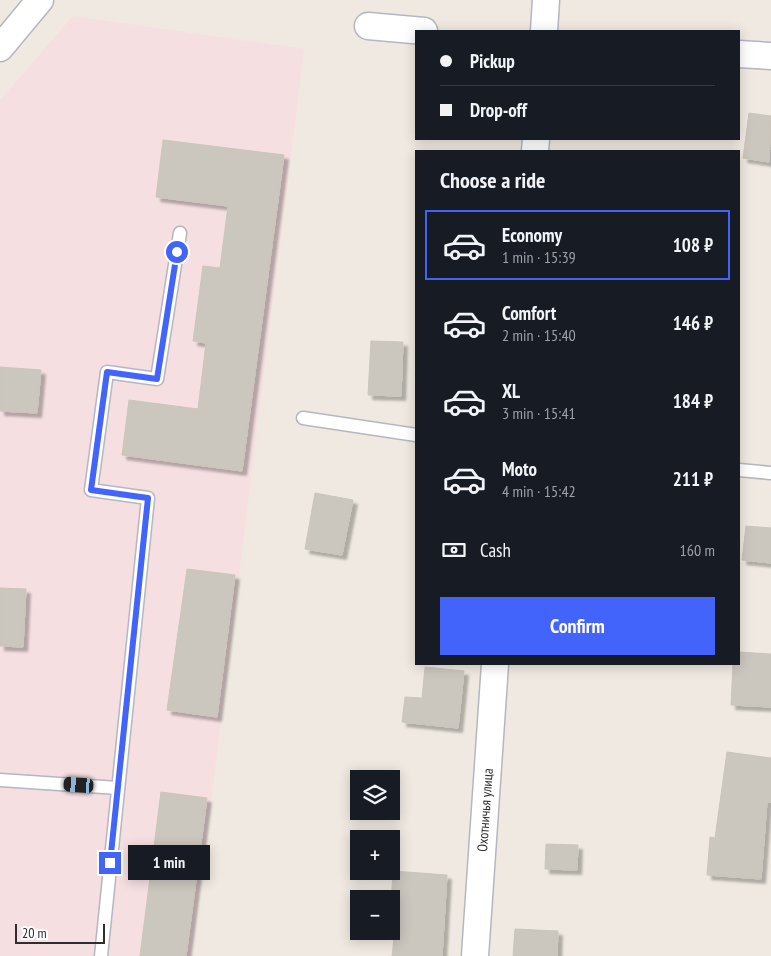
<!DOCTYPE html>
<meta charset="utf-8">
<style>
:root{--surface:#171b24;--page:#20242c;--text:#f1f3f6;--muted:#9ea1a6;--line:#363941;--accent:#4264fb}
body{margin:0;font-family:"PT Sans Narrow",sans-serif;background:var(--page);color:var(--text);height:100vh;display:flex;flex-direction:column;font-size:19px;white-space:nowrap}
*{box-sizing:border-box;margin:0}
p{font-size:16px;color:var(--muted)}
.icon{flex:none;width:28px;height:28px;fill:none;stroke:currentColor;stroke-width:2;stroke-linecap:round;stroke-linejoin:round}
.map{position:relative;flex:1;overflow:hidden}
.drawer{position:absolute;left:415px;top:150px;width:325px;height:515px;display:flex;flex-direction:column;background:var(--surface);border-radius:0px;box-shadow:0 2px 12px #0003}
.drawer>*{flex:none}
.top-card{position:absolute;left:415px;top:30px;width:325px;height:110px;border-radius:0px;box-shadow:0 2px 12px #0003;display:grid;align-content:center;height:110px;padding:0 25px;background:var(--surface)}
.controls{position:absolute;left:350px;top:770px;display:grid;gap:10px}
.controls a{display:grid;place-items:center;width:50px;height:50px;border-radius:0px;background:var(--surface);box-shadow:0 2px 12px #0003;font-size:25px}
.scale{position:absolute;left:15px;bottom:12px;width:90px;box-sizing:border-box;padding-left:5px;border:2px solid #2e2e2e;border-top:0;font-size:14px;line-height:18px;white-space:nowrap;color:#2e2e2e;-webkit-text-stroke:4px #fff;paint-order:stroke}
.end{position:absolute;width:22px;height:22px;margin:-11px;border:6px solid #4264fb;background:#fff;box-shadow:0 0 0 2px #fff}
.from{border-radius:50%}
.bubble{position:absolute;height:35px;border-radius:0px;background:var(--surface);box-shadow:0 2px 12px #0003;font-size:16px;font-weight:600;line-height:35px;text-align:center}
.car{position:absolute;width:15px;height:30px;margin:-15px -8px;border-radius:6px;box-shadow:0 0 4px 1px #0007;background:linear-gradient(#222 24%,#8ab4d8 0 40%,#222 0 76%,#8ab4d8 0 86%,#222 0)}
.top-card b{display:flex;align-items:center;gap:18px;height:48px;font-size:19px}
.top-card b+b{border-top:1px solid var(--line)}
.top-card i{width:12px;height:12px;background:var(--text)}
ul{padding:0;list-style:none}
li{display:flex;align-items:center;gap:15px;height:70px;margin:0 10px 8px;padding:0 15px;border:2px solid transparent;border-radius:0px}
li div{flex:1}
li b{display:block;font-size:19px}
li em{font-style:normal;font-weight:600}
li.on{border-color:var(--accent)}
li>.icon{width:45px;height:45px;stroke-width:1.5}
h2{padding:0 25px;font-size:22px;line-height:60px}
.pay{display:flex;align-items:center;gap:12px;height:55px;padding:0 25px;font-size:19px}
.pay p{margin-inline-start:auto}
.action{display:flex;gap:10px;margin-top:auto;padding:10px 25px}
.action a{flex:1;height:58px;border-radius:0px;background:var(--accent);color:#fff;font-size:20px;font-weight:600;line-height:58px;text-align:center}
.map>svg:first-child{display:block}
.medical{fill:#f5dfe0}
.building{fill:#cbc7bf;stroke:#cbc5ba;filter:url(#shadow)}
.lines{fill:none;stroke-linecap:round;stroke-linejoin:round}
.service-casing{stroke:#b4b7c1;stroke-width:15}
.minor-casing{stroke:#b4b7c1;stroke-width:29}
.service{stroke:#fff;stroke-width:12}
.minor{stroke:#fff;stroke-width:26}
.route{stroke:#4264fb;stroke-width:6}
.labels{text-anchor:middle;stroke-width:4.5;stroke-linejoin:round;paint-order:stroke}
.street-label{font-size:14px;fill:#2e2e2e;stroke:#fff}
</style>
<div class="map">
<svg width="771" height="956" viewBox="0 0 771 956">
<defs>
<filter id="shadow"><feDropShadow dx="4.5" dy="4.5" stdDeviation="1" flood-color="#0004"/></filter>
</defs>
<rect width="100%" height="100%" fill="#efe9e1"/>
<!-- medical -->
<path class="medical" d="M73,16l231,33 -112,907h-192v-856z"/>
<!-- building -->
<g class="building">
<path d="M749,113l22,3 -2,46 -26,-4z"/>
<path d="M163,140l121,15 -42,316 -120,-16 7,-55 69,9 8,-66 -13,-2 10,-75 17,2 8,-62 -72,-9z"/>
<path d="M371,341l32,1 -2,54 -33,-1z"/>
<path d="M0,367l41,3 -4,43 -37,-2z"/>
<path d="M315,493l38,7 -11,55 -37,-6z"/>
<path d="M746,526l25,2v35l-29,-3z"/>
<path d="M187,569l48,6 -18,142 -50,-7z"/>
<path d="M0,588l26,1 -3,58 -23,-1z"/>
<path d="M739,652l32,2v53l-40,-2 2,-41h6z"/>
<path d="M425,667l39,4 -6,57 -56,-6 3,-25 17,1z"/>
<path d="M727,752l44,6v44h-4l-6,77 -54,-4 3,-38 5,1z"/>
<path d="M161,792l46,6 -21,158h-46z"/>
<path d="M546,844l32,1 -1,25 -32,-1z"/>
<path d="M393,871l54,4 -5,81h-50l6,-52h-7z"/>
<path d="M515,929l43,2 -1,25h-44z"/>
</g>
<g class="lines">
<!-- service casing -->
<g class="service-casing">
<g id="service">
<path d="M303,418l113,17"/>
<path d="M739,470l32,3"/>
<path d="M0,780l118,8"/>
<path d="M101,956l47,-458 -57,-8 16,-118 50,7 23,-146"/>
</g>
</g>
<!-- minor casing -->
<g class="minor-casing">
<g id="minor">
<path d="M368,26l56,5"/>
<path d="M544,31l2,-31"/>
<path d="M0,48l40,-48"/>
<path d="M739,54l32,2"/>
<path d="M535,151l1,-12"/>
<path d="M475,956l20,-292"/>
</g>
</g>
<!-- service -->
<use href="#service" class="service"/>
<!-- minor -->
<use href="#minor" class="minor"/>
</g>
<g class="lines">
<!-- route -->
<path class="route" d="M110,863l38,-365 -57,-8 16,-118 50,7 20,-127"/>
</g>
<g class="labels">
<!-- street labels -->
<g class="street-label">
<text transform="translate(485 810) rotate(-86)" y="5">Охотничья улица</text>
</g>
</g>
</svg>
<div class="controls">
<a><svg class="icon" aria-label="layers" viewBox="0 0 24 24"><path d="M12 4l9 5-9 5-9-5zM3 14l9 5 9-5"/></svg></a>
<a>+</a>
<a>−</a>
</div>
<div class="scale">20 m</div>
<i class="end from" style="left:177px;top:252px"></i>
<i class="end" style="left:110px;top:863px"></i>
<div class="bubble" style="left:128px;top:845px;width:82px">1 min</div>
<i class="car" style="left:79px;top:785px;rotate:274deg"></i>
<div class="top-card">
<b><i class="from"></i>Pickup</b>
<b><i></i>Drop-off</b>
</div>
<section class="drawer">
<h2>Choose a ride</h2>
<ul>
<li class="on"><svg class="icon" aria-label="car" viewBox="0 0 24 24"><path d="M5 17H2v-5l4-1 3-4h7l3 4 3 1v5h-3M9 17h6M6 11h13"/><circle cx="7" cy="17" r="2"/><circle cx="17" cy="17" r="2"/></svg><div><b>Economy</b><p>1 min · 15:39</p></div><em>108 ₽</em></li>
<li><svg class="icon" aria-label="car" viewBox="0 0 24 24"><path d="M5 17H2v-5l4-1 3-4h7l3 4 3 1v5h-3M9 17h6M6 11h13"/><circle cx="7" cy="17" r="2"/><circle cx="17" cy="17" r="2"/></svg><div><b>Comfort</b><p>2 min · 15:40</p></div><em>146 ₽</em></li>
<li><svg class="icon" aria-label="car" viewBox="0 0 24 24"><path d="M5 17H2v-5l4-1 3-4h7l3 4 3 1v5h-3M9 17h6M6 11h13"/><circle cx="7" cy="17" r="2"/><circle cx="17" cy="17" r="2"/></svg><div><b>XL</b><p>3 min · 15:41</p></div><em>184 ₽</em></li>
<li><svg class="icon" aria-label="car" viewBox="0 0 24 24"><path d="M5 17H2v-5l4-1 3-4h7l3 4 3 1v5h-3M9 17h6M6 11h13"/><circle cx="7" cy="17" r="2"/><circle cx="17" cy="17" r="2"/></svg><div><b>Moto</b><p>4 min · 15:42</p></div><em>211 ₽</em></li>
</ul>
<div class="pay"><svg class="icon" aria-label="cash" viewBox="0 0 24 24"><path d="M3 7h18v10H3z"/><circle cx="12" cy="12" r="2"/></svg>Cash<p>160 m</p></div>
<div class="action"><a>Confirm</a></div>
</section>
</div>
